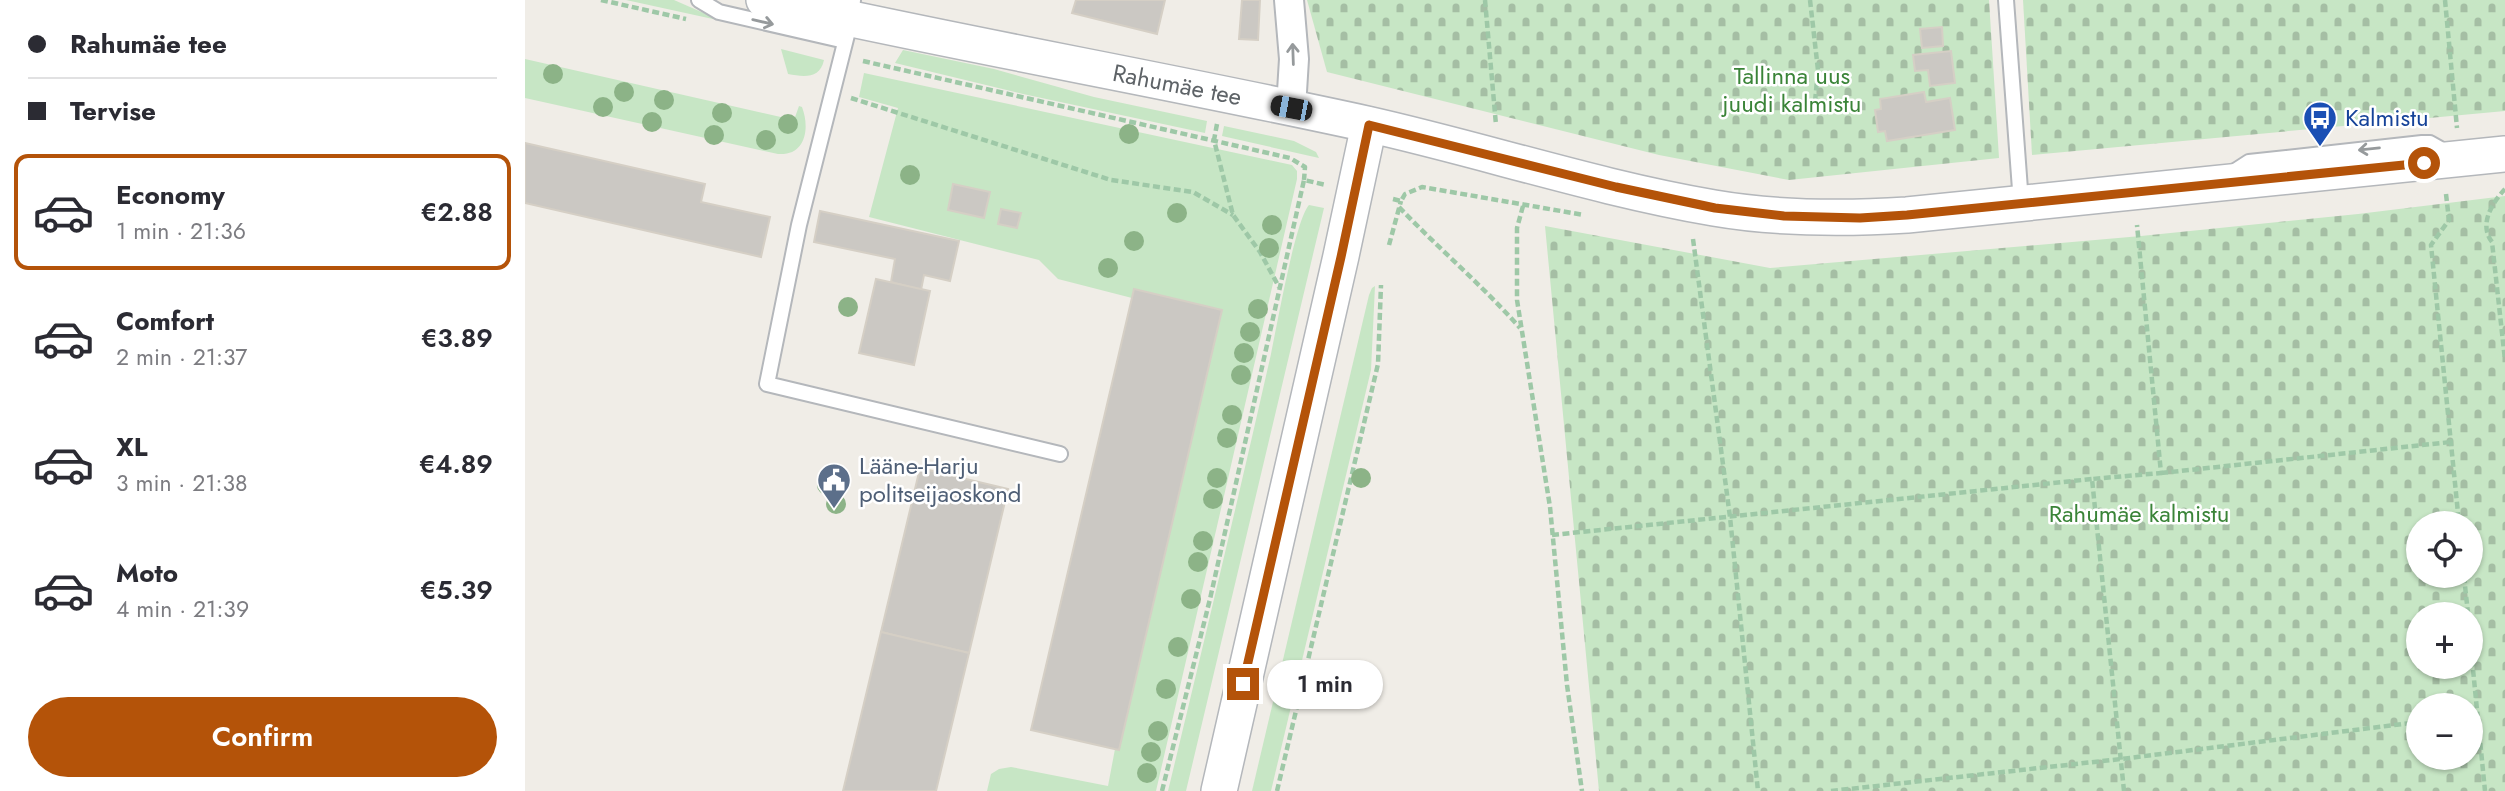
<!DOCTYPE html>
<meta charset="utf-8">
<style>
:root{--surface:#fff;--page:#f2f2f3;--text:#2b2b33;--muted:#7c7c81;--line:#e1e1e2;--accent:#b45309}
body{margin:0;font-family:Jost,sans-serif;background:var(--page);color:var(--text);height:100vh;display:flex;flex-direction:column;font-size:26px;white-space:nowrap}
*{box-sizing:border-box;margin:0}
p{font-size:23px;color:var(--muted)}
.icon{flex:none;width:38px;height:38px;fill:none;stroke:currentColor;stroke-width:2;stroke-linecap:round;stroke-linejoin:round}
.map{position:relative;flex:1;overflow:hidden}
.sheet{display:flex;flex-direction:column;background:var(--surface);width:525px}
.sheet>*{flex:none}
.guide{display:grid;align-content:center;height:154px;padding:0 28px;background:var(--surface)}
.buttons{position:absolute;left:1881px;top:511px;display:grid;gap:14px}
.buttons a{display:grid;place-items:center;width:77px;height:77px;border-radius:50%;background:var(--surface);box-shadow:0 2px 5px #0004;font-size:35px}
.end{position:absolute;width:32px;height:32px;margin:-16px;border:9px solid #b45309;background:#fff;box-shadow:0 0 0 4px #fff}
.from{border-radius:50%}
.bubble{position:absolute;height:49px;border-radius:24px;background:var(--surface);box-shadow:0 2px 5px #0004;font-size:23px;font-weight:600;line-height:49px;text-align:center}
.car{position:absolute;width:21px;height:42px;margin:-21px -10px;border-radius:9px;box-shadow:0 0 5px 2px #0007;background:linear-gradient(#222 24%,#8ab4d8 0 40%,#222 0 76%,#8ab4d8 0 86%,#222 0)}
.guide b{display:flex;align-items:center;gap:24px;height:66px;font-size:26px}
.guide b+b{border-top:2px solid var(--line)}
.guide i{width:18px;height:18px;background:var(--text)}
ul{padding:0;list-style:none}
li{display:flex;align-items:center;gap:21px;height:116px;margin:0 14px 10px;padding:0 14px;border:4px solid transparent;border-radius:14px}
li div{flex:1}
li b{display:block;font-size:26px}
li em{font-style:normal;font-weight:600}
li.on{border-color:var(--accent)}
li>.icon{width:63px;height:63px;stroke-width:1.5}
.primary-button{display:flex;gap:14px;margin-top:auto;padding:14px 28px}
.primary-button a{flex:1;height:80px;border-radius:42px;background:var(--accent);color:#fff;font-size:28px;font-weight:600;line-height:80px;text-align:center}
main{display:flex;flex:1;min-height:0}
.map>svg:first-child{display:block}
.grass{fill:#c7e6c5}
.cemetery{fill:url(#cemetery-stones);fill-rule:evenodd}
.building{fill:#cbc8c3;stroke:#d5cfc5;stroke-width:2}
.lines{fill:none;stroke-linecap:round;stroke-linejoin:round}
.service-casing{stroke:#b4b7bb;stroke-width:18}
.minor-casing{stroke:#b4b7bb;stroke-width:32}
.tertiary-casing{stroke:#b4b7bb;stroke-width:38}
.path{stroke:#9ec8a7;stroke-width:4.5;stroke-dasharray:7 3.5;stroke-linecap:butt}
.service{stroke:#fff;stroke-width:14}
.minor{stroke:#fff;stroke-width:28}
.tertiary{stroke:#fff;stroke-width:35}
.tree{fill:#8cb387}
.oneway{stroke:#969a9c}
.route{stroke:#b45309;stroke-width:9}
.labels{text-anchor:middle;stroke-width:5;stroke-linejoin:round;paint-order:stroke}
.park-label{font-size:24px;fill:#3a8438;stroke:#fff}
.street-label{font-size:24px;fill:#5e6367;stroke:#fff}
.transit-label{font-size:24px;fill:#164399;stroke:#fff;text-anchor:start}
.service-label{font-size:24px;fill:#4e5e75;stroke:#fff;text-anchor:start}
</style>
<main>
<section class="sheet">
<div class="guide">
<b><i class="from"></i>Rahumäe tee</b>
<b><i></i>Tervise</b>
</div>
<ul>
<li class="on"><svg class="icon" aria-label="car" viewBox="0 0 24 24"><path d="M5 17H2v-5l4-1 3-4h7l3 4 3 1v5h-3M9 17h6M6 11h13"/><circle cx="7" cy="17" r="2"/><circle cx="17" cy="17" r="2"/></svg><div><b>Economy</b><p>1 min · 21:36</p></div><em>€2.88</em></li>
<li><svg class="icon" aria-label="car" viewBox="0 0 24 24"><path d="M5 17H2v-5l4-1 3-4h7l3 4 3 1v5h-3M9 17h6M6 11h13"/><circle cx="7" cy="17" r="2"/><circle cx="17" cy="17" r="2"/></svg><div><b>Comfort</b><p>2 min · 21:37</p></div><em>€3.89</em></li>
<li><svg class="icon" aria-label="car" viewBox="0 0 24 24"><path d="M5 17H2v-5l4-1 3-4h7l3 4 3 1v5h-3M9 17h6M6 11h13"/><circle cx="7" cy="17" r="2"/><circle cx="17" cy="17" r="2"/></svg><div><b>XL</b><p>3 min · 21:38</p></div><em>€4.89</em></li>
<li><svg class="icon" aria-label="car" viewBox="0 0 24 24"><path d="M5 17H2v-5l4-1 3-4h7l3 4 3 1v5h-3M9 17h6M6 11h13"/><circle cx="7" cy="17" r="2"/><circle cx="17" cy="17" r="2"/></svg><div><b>Moto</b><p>4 min · 21:39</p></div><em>€5.39</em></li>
</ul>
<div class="primary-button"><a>Confirm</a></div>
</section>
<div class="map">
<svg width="1980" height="791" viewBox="0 0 1980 791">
<defs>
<pattern id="cemetery-stones" width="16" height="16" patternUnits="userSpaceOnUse" patternTransform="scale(1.75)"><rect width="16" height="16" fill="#c7e6c5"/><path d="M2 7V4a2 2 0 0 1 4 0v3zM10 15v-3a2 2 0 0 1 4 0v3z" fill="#a5bea4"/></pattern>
</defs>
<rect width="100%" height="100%" fill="#f0ede7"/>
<!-- grass -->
<g class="grass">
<path d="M101,0h48l48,21z"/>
<path d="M256,49l43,11c-4,19 -20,17 -36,14z"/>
<path d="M378,50l91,19 100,28 113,24 -2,12 -182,-39 -128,-31z"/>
<path d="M0,59l269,61 5,-14 3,1c8,21 4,49 -24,47l-253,-56z"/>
<path d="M339,73l428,92 5,6v8l-141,612h-169l4,-17 8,-5 12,-2 97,19 7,-37 4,1 103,-440 -87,-21 -3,9 -74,-19 -19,-19 -170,-43 29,-109 -39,-11z"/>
<path d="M699,126l70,15 22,11 3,6 -97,-22z"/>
<path d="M784,205l15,3 -138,583h-18c35,-145 70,-291 103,-437 6,-28 24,-133 38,-149z"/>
<path d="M850,286l-4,84 -100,421h-19l117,-496 3,-7z"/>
</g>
<!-- cemetery -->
<g class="cemetery">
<path d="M782,0h682l10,158 -210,22 -130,-25 -332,-83z"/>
<path d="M1498,0h482v111l-473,44z"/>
<path d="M1980,196v595h-906l-54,-565 225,42 371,-32 217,-22zM1946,523v53h-52v-53zM1946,614v53h-52v-53zM1946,705v53h-52v-53z"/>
</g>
<!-- building -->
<g class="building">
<path d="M551,0h89l-8,34 -85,-21z"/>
<path d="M717,0h18l-2,40 -19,-1z"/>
<path d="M1417,27l1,19 -21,2 -2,-19z"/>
<path d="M1426,51l4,32 -25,3 -2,-16 -13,1 -2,-16z"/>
<path d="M1399,92l2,10 24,-4 5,32 -68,11 -2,-10 -7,1 -3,-22 6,-1 -1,-10z"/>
<path d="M0,143l180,41 -4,18 69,15 -9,40 -236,-54z"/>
<path d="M428,184l37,8 -6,26 -36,-8z"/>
<path d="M476,209l20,4 -4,15 -19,-4z"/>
<path d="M295,211l139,30 -9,40 -26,-6 -3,15 -30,-8 4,-23 -81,-17z"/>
<path d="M351,279l54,12 -16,74 -55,-12z"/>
<path d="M609,289l88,21 -103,440 -88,-20z"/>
<path d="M395,468l88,21 -39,164 -88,-21z"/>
<path d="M356,632l88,21 -33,138h-93z"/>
</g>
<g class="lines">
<!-- service casing -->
<g class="service-casing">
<g id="service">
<path d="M174,0l20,12 126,29"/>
<path d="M328,0l-2,19 -52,206 -32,159 293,70"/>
<path d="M1481,0l15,203"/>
<path d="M1707,173l17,-11 173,-19h8l16,9"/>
</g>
</g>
<!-- minor casing -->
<g class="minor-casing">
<path id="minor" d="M764,0l5,59 -3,49"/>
</g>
<!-- tertiary casing -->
<g class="tertiary-casing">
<g id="tertiary">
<path d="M239,0c200,45 402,80 603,124 116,26 230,64 347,84 64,11 129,11 193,7l598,-61"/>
<path d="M694,791l122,-535 28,-131"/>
</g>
</g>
<!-- path -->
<g class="path">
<path d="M76,0l85,19"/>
<path d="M960,0l11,125"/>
<path d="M1285,0l8,70 -4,42"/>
<path d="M1920,0l12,128"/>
<path d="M338,61l427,97 15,9 -1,13"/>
<path d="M326,98l260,82 82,12 40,23"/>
<path d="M692,124l-3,16 19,75 27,37 19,35"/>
<path d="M1980,189c-12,13 -27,35 -13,53l13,118"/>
<path d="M1921,194l3,26 -18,25 28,278"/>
<path d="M868,199l8,2 4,-7 17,-7 162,28"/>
<path d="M998,206l-6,22v72l33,207 17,178 15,106"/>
<path d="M874,207c40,42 83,78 121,121"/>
<path d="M1168,239l37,278 28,274"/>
<path d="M864,245l12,-44"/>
<path d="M1636,473l290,-31"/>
<path d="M1027,535l540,-56"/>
<path d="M1939,576l4,38"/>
<path d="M1946,649l14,142"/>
<path d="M637,791l48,-192 94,-419 22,5"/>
<path d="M752,791l101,-427 3,-79"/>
<path d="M1306,791l290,-32 298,-37"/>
<path d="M1599,791l-32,-312 69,-6 -24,-248"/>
</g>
<!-- service -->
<use href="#service" class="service"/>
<!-- minor -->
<use href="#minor" class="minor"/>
<!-- tertiary -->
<use href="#tertiary" class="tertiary"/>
</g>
<!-- trees -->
<g class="tree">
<circle cx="28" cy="74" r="10"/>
<circle cx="99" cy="92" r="10"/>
<circle cx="139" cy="100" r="10"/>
<circle cx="78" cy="107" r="10"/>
<circle cx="197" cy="113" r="10"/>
<circle cx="127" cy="122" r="10"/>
<circle cx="263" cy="124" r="10"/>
<circle cx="604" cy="134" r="10"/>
<circle cx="189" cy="135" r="10"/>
<circle cx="241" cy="140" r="10"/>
<circle cx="385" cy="175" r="10"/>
<circle cx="652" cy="213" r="10"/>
<circle cx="747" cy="225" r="10"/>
<circle cx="609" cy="241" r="10"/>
<circle cx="744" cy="248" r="10"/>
<circle cx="583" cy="268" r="10"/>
<circle cx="323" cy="307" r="10"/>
<circle cx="733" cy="309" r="10"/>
<circle cx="725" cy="332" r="10"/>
<circle cx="719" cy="353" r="10"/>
<circle cx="716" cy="375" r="10"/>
<circle cx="707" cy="415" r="10"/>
<circle cx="702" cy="438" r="10"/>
<circle cx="692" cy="478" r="10"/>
<circle cx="836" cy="478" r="10"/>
<circle cx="302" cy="485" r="10"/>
<circle cx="688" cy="499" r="10"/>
<circle cx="311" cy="504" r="10"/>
<circle cx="678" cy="541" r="10"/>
<circle cx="673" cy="562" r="10"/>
<circle cx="666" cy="599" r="10"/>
<circle cx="653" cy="647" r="10"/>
<circle cx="641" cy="689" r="10"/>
<circle cx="633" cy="731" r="10"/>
<circle cx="626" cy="752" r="10"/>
<circle cx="622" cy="773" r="10"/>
</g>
<!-- one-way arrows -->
<defs><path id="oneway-shaft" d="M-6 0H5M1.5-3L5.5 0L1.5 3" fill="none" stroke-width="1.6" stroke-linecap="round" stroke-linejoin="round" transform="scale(1.75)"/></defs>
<g class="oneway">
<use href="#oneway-shaft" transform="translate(238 22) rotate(13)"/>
<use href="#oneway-shaft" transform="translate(768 54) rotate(-92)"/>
<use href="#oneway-shaft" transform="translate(1844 149) rotate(174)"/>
</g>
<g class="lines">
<!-- route -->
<path class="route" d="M718,684l98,-427 28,-132 247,62 99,21 69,8 76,2 47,-3 517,-52"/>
</g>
<!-- icons -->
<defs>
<g id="bus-pin" transform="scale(1.75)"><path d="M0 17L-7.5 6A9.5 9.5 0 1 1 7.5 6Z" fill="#1a4fb4" stroke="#fff"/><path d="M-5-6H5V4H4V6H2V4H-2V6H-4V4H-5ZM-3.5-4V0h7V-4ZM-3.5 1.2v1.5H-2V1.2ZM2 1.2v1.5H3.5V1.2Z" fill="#fff"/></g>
<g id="civic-pin" transform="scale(1.75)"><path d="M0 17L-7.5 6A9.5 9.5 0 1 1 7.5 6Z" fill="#5c6f8a" stroke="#fff"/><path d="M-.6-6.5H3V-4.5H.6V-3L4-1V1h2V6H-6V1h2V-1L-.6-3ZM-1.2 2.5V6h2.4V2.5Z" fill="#fff"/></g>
</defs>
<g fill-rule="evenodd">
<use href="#bus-pin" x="1795" y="118"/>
<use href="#civic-pin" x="309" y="480"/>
</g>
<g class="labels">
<!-- park labels -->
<g class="park-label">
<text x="1267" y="84">Tallinna uus<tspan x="1267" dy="28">juudi kalmistu</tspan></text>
<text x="1614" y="522">Rahumäe kalmistu</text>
</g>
<!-- street labels -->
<g class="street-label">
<text transform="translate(652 85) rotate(11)" y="8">Rahumäe tee</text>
</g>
<!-- transit labels -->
<g class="transit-label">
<text x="1820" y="126">Kalmistu</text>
</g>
<!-- service labels -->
<g class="service-label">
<text x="334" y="474">Lääne-Harju<tspan x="334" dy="28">politseijaoskond</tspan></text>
</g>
</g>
</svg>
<div class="buttons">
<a><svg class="icon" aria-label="locate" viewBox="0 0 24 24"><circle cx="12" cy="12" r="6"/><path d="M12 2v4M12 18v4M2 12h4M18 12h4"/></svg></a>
<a>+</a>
<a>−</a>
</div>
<i class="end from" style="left:1899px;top:163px"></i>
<i class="end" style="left:718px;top:684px"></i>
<div class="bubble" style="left:742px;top:660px;width:116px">1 min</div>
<i class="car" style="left:766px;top:108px;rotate:281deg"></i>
</div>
</main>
